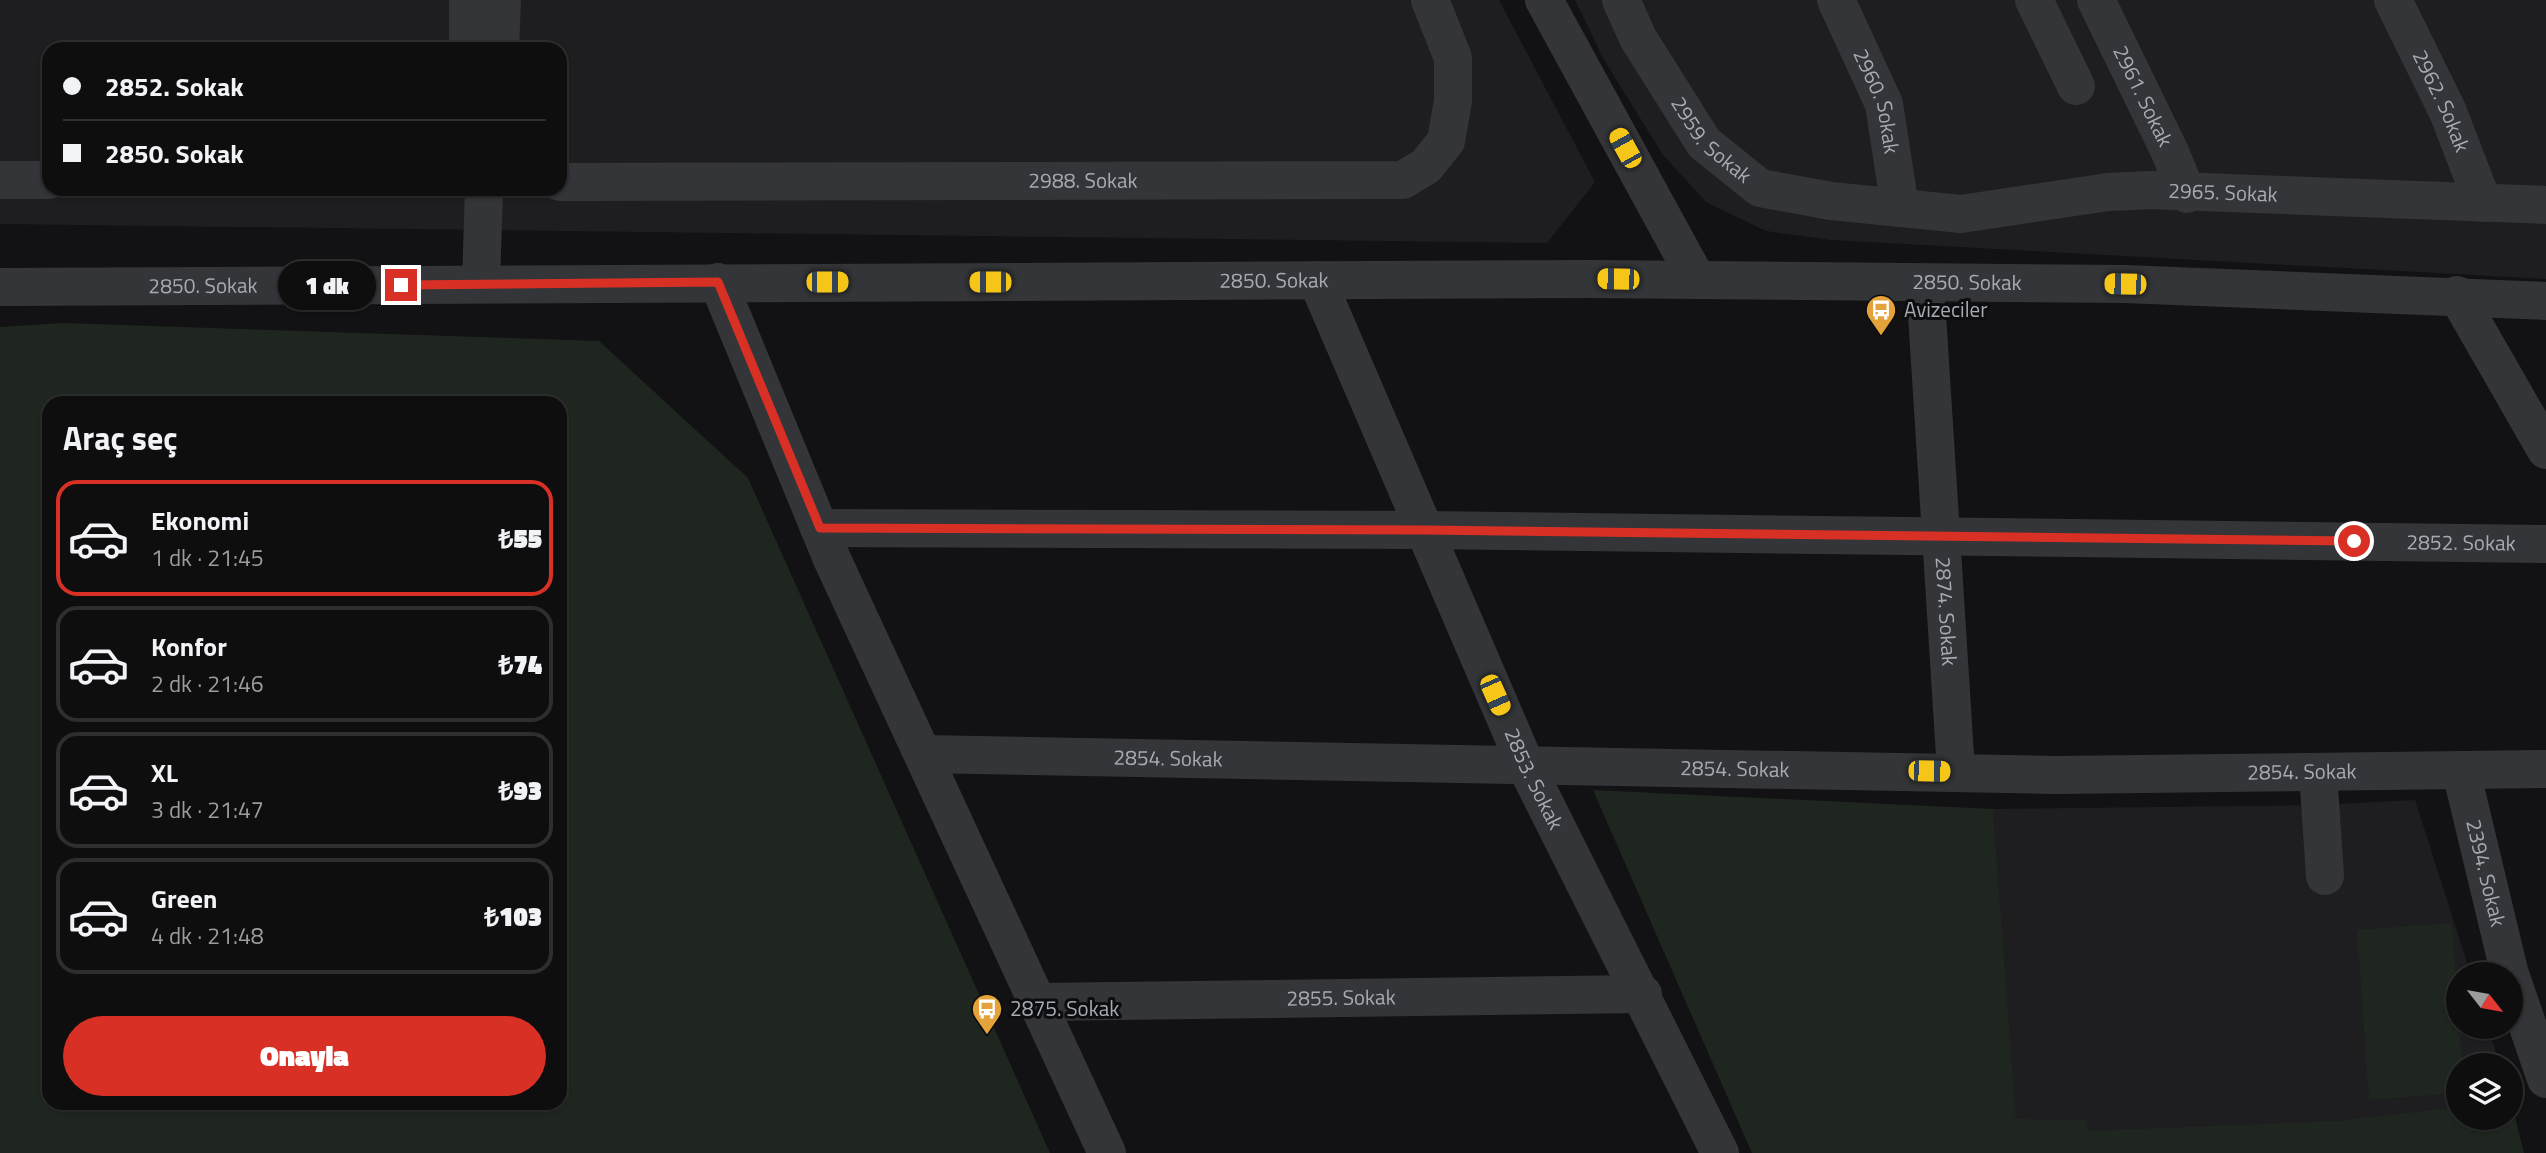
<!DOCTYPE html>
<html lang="tr">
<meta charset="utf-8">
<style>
:root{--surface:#0e0e0f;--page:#171718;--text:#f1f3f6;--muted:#9b9c9e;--line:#2e2e2f;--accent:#d93025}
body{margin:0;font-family:"Titillium Web",sans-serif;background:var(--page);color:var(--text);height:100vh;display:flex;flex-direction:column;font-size:26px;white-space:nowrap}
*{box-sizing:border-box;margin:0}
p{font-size:23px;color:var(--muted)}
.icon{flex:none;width:38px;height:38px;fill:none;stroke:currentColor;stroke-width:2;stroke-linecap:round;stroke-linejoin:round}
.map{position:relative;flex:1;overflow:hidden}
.drawer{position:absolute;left:42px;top:396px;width:525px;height:714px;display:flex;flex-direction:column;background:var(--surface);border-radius:21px;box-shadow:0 2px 5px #0004,0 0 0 2px var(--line)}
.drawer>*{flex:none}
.banner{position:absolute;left:42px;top:42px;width:525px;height:154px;border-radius:21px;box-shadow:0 2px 5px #0004,0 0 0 2px var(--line);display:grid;align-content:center;height:154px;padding:0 21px;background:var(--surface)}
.needle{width:46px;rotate:121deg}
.fabs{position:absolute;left:2446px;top:962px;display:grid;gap:14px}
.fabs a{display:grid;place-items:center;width:77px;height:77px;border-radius:50%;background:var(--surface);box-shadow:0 2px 5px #0004,0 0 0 2px var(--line);font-size:35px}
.end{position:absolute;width:32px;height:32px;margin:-16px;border:9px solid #d93025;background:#fff;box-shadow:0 0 0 4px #fff}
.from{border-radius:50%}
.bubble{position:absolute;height:49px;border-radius:24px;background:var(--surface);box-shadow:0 2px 5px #0004,0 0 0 2px var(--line);font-size:23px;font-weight:800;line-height:49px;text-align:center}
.car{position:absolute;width:21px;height:42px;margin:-21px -10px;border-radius:9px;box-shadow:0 0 5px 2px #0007;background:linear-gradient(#f5c518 24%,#345 0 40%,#f5c518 0 76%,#345 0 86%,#f5c518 0)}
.banner b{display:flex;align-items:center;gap:24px;height:66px;font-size:26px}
.banner b+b{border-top:2px solid var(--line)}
.banner i{width:18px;height:18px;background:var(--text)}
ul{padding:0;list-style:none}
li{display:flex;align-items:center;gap:21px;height:116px;margin:0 14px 10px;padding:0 7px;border:4px solid var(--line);border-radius:21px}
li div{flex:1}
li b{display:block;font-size:26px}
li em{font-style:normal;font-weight:800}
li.selected{border-color:var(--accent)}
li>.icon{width:63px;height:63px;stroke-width:1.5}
h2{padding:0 21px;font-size:32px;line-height:84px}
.primary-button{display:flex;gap:14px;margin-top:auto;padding:14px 21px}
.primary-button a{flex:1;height:80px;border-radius:42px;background:var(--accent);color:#fff;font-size:28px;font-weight:800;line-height:80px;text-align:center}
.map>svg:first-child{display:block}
.built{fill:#1e1e21;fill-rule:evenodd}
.green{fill:#1f261f;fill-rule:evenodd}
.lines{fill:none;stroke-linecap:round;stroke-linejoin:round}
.minor{stroke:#343538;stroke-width:38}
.route{stroke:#d93025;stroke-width:9}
.labels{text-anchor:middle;stroke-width:6;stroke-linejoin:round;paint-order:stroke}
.street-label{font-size:21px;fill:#a5aab3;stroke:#0d0d0f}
.poi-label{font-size:21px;fill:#a5aab3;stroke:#0d0d0f;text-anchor:start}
</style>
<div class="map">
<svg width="2546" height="1153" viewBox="0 0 2546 1153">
<rect width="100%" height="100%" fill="#121214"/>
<!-- built -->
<g class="built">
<path d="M0,0h1499l96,182 -48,61 -1547,-19zM49,49h511v140h-511z"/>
<path d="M1575,0h971v279l-715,-39 -65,-9 -60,-29 -43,-47 -59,-95z"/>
<path d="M2415,800l56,175h-12v52h29l12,39h-41v52h52v-16l13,51h-506l-25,-344 328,-4z"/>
</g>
<!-- green -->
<g class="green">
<path d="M63,323l536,18 149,137 302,675h-1050v-826zM560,402v700h-511v-700z"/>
<path d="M1593,790l400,19 23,310 70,1 2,11 250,-10 121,-14v11h52v-16l13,51h-772z"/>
<path d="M2452,923l10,143h-3v27l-90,7 -12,-170z"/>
</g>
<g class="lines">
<!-- minor -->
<g class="minor">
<path d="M468,0v49"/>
<path d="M1544,0l153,280"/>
<path id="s1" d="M1621,0l17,38 66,105 56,45 71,13 130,13 147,-22 43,-2 395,15"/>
<path id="s2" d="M1836,0l48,104 16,104"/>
<path d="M2034,0l42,86"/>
<path id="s3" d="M2096,0l74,152 17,42"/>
<path id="s4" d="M2393,0l55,112 35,91"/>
<path d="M500,49l2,-49"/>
<path d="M0,180h49"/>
<path id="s5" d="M560,182l843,-2 23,-14 20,-25 7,-40v-43l-23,-58"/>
<path id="s6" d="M1317,280l209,486 194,387"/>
<path d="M718,282l114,277 275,594"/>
<path id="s7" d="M1925,283l31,488"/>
<path d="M481,284l3,-95"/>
<path id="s8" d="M0,287l1591,-8 534,5 421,17"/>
<path d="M2457,295l89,155"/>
<path id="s9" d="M819,528l604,2 1123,14"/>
<path id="s10" d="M923,754l1133,21 490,-6"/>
<path id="s11" d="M2461,771l49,204"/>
<path d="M2318,772l7,104"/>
<path d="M2511,977l35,102"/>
<path id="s12" d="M1038,1002l605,-8"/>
</g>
</g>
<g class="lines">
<!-- route -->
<path class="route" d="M401,285l317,-3 102,246 603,2 931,11"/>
</g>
<!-- icons -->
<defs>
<g id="bus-pin" transform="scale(1.575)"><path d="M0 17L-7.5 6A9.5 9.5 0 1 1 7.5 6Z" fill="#e4a23a" stroke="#0d0d0f"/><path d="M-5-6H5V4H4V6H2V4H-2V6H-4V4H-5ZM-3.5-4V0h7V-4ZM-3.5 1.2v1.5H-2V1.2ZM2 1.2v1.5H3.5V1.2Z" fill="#fff"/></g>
</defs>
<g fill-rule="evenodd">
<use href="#bus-pin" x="1881" y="310"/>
<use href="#bus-pin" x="987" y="1009"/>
</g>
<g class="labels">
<!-- street labels -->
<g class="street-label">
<text dy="7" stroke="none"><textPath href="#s3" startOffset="107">2961. Sokak</textPath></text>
<text dy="7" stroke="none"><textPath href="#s4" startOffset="112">2962. Sokak</textPath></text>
<text dy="7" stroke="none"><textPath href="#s2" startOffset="110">2960. Sokak</textPath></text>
<text dy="7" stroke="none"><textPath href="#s1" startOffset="168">2959. Sokak</textPath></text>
<text dy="7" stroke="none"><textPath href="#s5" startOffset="523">2988. Sokak</textPath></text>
<text dy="7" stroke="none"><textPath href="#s1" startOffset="704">2965. Sokak</textPath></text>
<text dy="7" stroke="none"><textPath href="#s8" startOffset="1274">2850. Sokak</textPath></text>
<text dy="7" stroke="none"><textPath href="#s8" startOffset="1967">2850. Sokak</textPath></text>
<text dy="7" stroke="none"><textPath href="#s8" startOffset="203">2850. Sokak</textPath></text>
<text dy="7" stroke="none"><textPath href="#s9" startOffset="1642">2852. Sokak</textPath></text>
<text dy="7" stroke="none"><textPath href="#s7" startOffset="329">2874. Sokak</textPath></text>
<text dy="7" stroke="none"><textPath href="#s10" startOffset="245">2854. Sokak</textPath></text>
<text dy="7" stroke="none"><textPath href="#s10" startOffset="812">2854. Sokak</textPath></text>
<text dy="7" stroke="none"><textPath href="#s10" startOffset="1379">2854. Sokak</textPath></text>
<text dy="7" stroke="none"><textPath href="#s6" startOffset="544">2853. Sokak</textPath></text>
<text dy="7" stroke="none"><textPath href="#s11" startOffset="105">2394. Sokak</textPath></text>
<text dy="7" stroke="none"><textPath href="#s12" startOffset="303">2855. Sokak</textPath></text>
</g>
<!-- poi labels -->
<g class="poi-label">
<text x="1904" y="317">Avizeciler</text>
<text x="1010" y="1016">2875. Sokak</text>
</g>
</g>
</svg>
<div class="fabs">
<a><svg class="needle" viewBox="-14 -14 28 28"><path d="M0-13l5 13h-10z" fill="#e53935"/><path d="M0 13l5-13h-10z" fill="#9b9c9e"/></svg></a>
<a><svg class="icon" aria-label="layers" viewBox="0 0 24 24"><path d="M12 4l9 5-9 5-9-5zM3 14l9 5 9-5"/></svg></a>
</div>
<i class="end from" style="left:2354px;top:541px"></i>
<i class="end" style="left:401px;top:285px"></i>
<div class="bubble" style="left:278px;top:261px;width:98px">1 dk</div>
<i class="car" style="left:1625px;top:148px;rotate:331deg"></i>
<i class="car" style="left:1618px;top:279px;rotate:271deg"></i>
<i class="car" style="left:827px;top:282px;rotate:90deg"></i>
<i class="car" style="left:990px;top:282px;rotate:270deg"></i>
<i class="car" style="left:2125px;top:284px;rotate:271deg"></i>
<i class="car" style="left:1495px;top:695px;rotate:156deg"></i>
<i class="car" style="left:1929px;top:771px;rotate:91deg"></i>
<div class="banner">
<b><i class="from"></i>2852. Sokak</b>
<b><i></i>2850. Sokak</b>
</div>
<section class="drawer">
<h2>Araç seç</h2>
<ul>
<li class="selected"><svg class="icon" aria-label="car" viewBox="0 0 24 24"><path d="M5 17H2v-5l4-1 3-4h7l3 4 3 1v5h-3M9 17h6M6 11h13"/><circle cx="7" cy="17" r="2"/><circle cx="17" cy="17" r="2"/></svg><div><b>Ekonomi</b><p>1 dk · 21:45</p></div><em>₺55</em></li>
<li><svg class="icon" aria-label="car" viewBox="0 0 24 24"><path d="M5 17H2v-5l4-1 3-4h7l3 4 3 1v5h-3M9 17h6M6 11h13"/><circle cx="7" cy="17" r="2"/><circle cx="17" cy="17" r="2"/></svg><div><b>Konfor</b><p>2 dk · 21:46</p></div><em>₺74</em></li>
<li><svg class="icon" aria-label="car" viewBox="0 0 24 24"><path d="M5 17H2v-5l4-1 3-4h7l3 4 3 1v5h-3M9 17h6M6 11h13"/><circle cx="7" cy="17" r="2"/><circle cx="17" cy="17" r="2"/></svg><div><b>XL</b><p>3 dk · 21:47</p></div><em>₺93</em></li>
<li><svg class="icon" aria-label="car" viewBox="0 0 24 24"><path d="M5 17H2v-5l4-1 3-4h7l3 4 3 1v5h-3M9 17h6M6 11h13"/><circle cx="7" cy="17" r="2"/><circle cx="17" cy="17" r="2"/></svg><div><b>Green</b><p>4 dk · 21:48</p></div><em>₺103</em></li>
</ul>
<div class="primary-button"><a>Onayla</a></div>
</section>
</div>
